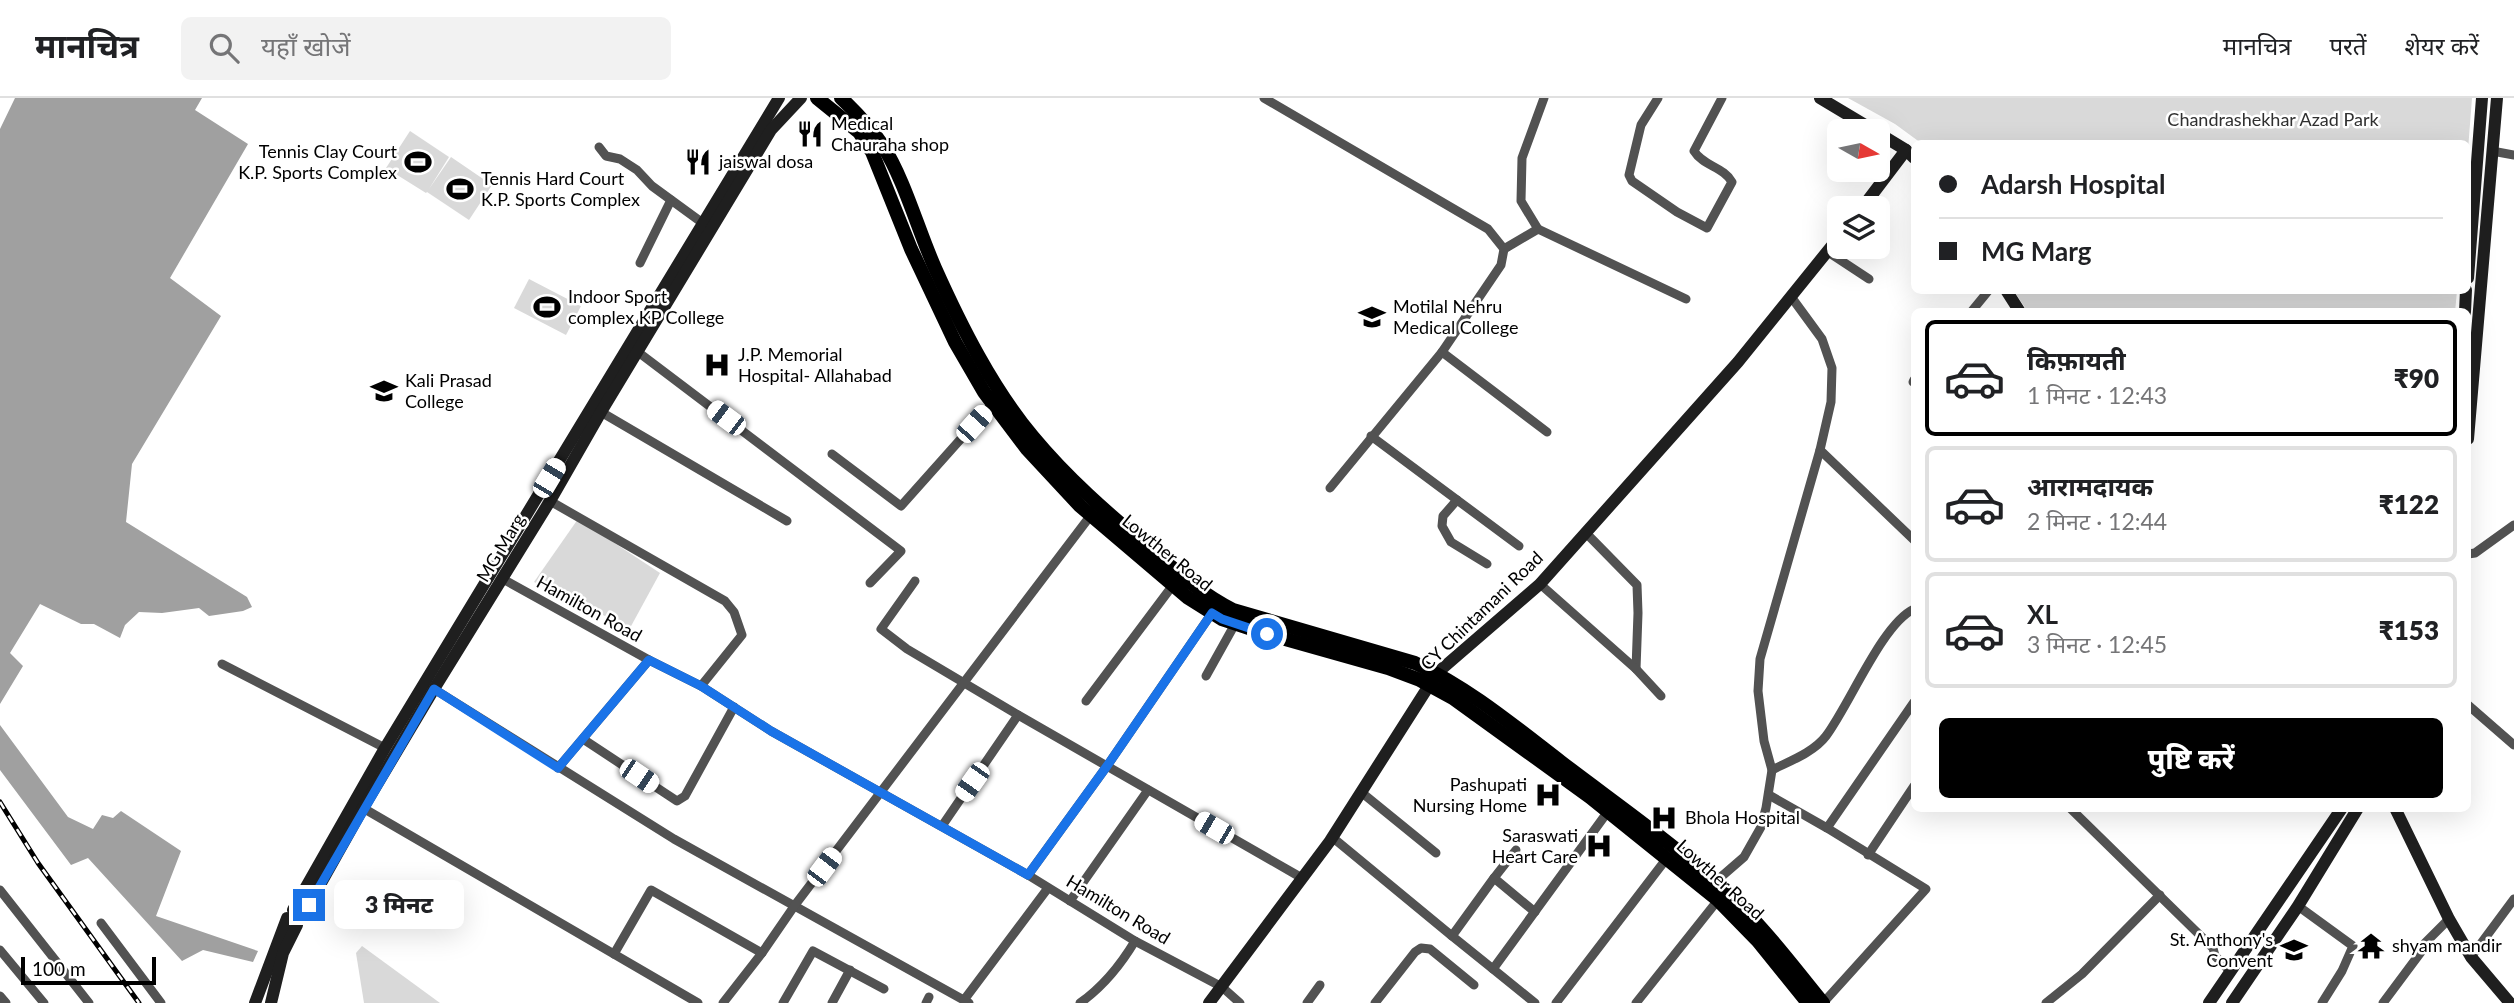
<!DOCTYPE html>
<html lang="hi">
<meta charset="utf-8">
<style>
:root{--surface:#fff;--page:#f2f2f2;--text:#202124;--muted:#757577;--line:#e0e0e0;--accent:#000}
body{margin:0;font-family:Lato,"Noto Sans Devanagari",sans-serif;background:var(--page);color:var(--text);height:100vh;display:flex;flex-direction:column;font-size:26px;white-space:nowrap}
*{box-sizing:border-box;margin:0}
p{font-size:23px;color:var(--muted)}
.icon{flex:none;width:38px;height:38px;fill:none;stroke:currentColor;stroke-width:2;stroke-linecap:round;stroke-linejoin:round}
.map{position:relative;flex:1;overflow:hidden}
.sheet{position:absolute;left:1911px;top:210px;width:560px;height:504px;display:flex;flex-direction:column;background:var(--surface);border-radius:10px;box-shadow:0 7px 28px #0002}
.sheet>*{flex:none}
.banner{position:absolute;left:1911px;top:42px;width:560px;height:154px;border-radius:10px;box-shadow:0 7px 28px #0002;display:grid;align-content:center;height:154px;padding:0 28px;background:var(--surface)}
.needle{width:46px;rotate:99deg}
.controls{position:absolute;left:1827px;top:21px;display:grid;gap:14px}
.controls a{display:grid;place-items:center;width:63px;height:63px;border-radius:10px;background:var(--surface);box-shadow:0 7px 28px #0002;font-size:35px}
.scale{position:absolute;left:21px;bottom:18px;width:135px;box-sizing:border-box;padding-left:7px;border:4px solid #000;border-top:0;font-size:19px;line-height:24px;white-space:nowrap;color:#000;-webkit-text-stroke:5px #fff;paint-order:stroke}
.end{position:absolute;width:32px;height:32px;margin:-16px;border:9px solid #1a73e8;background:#fff;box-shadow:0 0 0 4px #fff}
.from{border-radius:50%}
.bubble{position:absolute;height:49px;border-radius:10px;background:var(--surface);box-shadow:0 7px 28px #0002;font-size:23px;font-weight:800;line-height:49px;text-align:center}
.car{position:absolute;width:21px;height:42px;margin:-21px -10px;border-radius:9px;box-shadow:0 0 5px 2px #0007;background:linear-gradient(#fff 24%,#345 0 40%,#fff 0 76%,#345 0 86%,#fff 0)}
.banner b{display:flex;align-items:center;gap:24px;height:66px;font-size:26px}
.banner b+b{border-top:2px solid var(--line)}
.banner i{width:18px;height:18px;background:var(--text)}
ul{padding:12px 0 0;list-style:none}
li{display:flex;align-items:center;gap:21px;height:116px;margin:0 14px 10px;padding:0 14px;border:4px solid var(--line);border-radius:10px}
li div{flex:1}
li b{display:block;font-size:26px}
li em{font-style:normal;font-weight:800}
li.active{border-color:var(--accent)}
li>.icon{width:63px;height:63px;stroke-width:1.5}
.cta{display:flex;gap:14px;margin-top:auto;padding:14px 28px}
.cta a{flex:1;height:80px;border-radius:10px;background:var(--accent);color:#fff;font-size:28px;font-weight:800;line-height:80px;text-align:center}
header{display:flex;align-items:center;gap:42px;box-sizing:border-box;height:98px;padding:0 35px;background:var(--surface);border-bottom:2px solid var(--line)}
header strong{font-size:33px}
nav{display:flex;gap:38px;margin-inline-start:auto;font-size:24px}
.search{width:490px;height:63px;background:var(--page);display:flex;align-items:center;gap:18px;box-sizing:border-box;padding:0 24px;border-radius:10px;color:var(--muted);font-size:26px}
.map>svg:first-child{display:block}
.green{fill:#d9d9d9}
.water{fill:#a0a0a0}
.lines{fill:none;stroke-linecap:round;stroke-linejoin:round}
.street{stroke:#525252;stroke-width:9}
.secondary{stroke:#1f1f1f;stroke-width:12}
.primary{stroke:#000;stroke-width:14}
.rail-casing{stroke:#000;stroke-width:5}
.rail{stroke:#fff;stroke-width:2.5;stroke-dasharray:8;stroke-linecap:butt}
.route{stroke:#1a73e8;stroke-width:9}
.labels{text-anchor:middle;stroke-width:5;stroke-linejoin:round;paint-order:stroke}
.park-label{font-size:18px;fill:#303030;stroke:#fff}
.poi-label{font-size:18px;fill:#000;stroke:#fff;text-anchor:start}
.street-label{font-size:18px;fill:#000;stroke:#fff}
</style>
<header>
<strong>मानचित्र</strong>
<div class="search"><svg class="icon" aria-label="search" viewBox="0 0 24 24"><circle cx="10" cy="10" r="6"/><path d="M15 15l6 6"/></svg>यहाँ खोजें</div>
<nav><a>मानचित्र</a><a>परतें</a><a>शेयर करें</a></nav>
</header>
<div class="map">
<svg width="2514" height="905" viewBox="0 0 2514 905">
<rect width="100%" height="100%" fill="#fff"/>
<!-- green -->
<g class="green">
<path d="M1848,0h624l-4,52v-6l-547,-1 -26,-19z"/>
<path d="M410,33l39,26 -20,32 22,-32 41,28 -23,35 -42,-28 -1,1 -40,-25z"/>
<path d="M529,181l52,27 -15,29 -52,-27z"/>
<path d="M2014,193h443l-2,21h-427z"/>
<path d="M578,421l82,54 -30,55 -96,-46z"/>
<path d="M362,848l78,57h-76l-8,-50z"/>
</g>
<!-- water -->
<g class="water">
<path d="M15,0h187l-7,12 53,34 -78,134 51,38 -89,148 -6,58 121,75 5,10 -9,4 -34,5 -10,-8 -37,5 -23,-1 -14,13 -5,13 -26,-14h-13l-41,-20 -30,49 13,13 -23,38v-575z"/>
<path d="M0,627l68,92 25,12 9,-14 11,3 8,-7 60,40 -25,65 102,35 -5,11 -50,-12 -21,11 -94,-103 -17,7 -71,-95z"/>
</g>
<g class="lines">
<!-- street -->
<g class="street">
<path d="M1264,0l224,131 16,20 -3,16 -59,87 -112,136"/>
<path d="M1658,0l-17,27 -12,50 3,6 45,31 30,16 25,-46c-8,-15 -29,-16 -38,-31l28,-53"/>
<path d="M599,49l7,9 14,3 17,11 15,16 52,38"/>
<path d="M2492,53l22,4"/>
<path d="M1538,131l-17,-28 1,-43 22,-60"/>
<path d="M1504,151l34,-20 148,70"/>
<path d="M1828,154l41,27"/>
<path d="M640,165l31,-63"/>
<path d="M1971,214l18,-22"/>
<path d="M638,254l263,199 -31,32"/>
<path d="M1442,254l105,80"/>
<path d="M1913,284l1,-2"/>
<path d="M601,314l186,109"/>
<path d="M1371,338l148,110"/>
<path d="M1820,352l94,90"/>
<path d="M832,356l69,52 91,-102"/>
<path d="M1457,402l-14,16 -1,10 9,16 36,22"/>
<path d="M550,403l175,100 9,11 8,23 -41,51"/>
<path d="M1585,434l52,53 1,28 -2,56"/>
<path d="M2468,456l7,-1 39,-28"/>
<path d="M503,481l146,81 52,26 70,45 257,144 107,66 87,46 18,16"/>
<path d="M915,483l-34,48 26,20 111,66"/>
<path d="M1540,486l96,85 25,27"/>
<path d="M222,566l163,84"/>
<path d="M1206,578l29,-52"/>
<path d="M434,591l240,150 295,164"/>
<path d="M1086,603l87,-116"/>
<path d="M2468,607l46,40"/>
<path d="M583,641l94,62 8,-5 49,-89"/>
<path d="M558,670l91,-108"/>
<path d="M1772,672c18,-9 42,-18 54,-34 24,-32 56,-112 88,-127"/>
<path d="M1361,694l75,61"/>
<path d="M1769,697l58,33 99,61 -103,114"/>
<path d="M363,710l335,195"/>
<path d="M2070,710l143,140 2,8 16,16"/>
<path d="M942,728l76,-111 284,163"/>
<path d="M1827,730l87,-126"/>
<path d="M1332,739l120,99"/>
<path d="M1868,757l46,-69"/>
<path d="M1028,777l79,-109 107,-156"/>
<path d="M1494,780l22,-28"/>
<path d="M1714,785l30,-26 17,-30 5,-19 6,-38 -8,-29 -6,-50 2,-32 60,-209 11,-48 1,-34 -10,-29 -30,-41"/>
<path d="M0,792l89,113"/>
<path d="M1070,803l78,-111"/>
<path d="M2298,808l55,40 -11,25 -20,32"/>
<path d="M101,825l60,80"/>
<path d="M0,852l44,53"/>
<path d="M614,856l37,-64 111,63"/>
<path d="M2471,859l43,-58"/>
<path d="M1493,871l-41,-33 42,-58 41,34"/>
<path d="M0,898l6,7"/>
<path d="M964,902l84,-112"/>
<path d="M723,905l39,-50 33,-48 296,-390"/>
<path d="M783,905l30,-52 71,38"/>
<path d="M832,905l18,-33"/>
<path d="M926,905l3,-6"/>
<path d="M1080,905c24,-17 40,-37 55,-62"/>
<path d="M1307,905l13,-18"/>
<path d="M1375,905l40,-51 6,-4 9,1 44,36"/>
<path d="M1535,905l-42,-34 116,-159"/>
<path d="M1556,905l111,-145"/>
<path d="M1636,905l82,-103"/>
<path d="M2046,905l36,-29 78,-79"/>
<path d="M2383,905l38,-51 4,-9 24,-24"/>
</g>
<!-- secondary -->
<g class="secondary">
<path d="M1820,0l55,33"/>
<path d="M1878,35l28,17 8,8"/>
<path d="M1862,110l44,-58"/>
<path d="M2468,180l14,-180"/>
<path d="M2006,192l14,22"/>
<path d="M2465,214l1,-22"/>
<path d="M2468,341l29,-341"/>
<path d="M2395,710l54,111 22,38 39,46"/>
<path d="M293,812l92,-162 394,-650"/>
<path d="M303,817l60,-107 71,-119 116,-188 51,-89 170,-282 30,-32"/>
<path d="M255,905l32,-85"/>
<path d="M271,905l12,-50 14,-28"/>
<path d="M1209,905l121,-162 107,-168 103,-89 198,-222 101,-125"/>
<path d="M2209,905l133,-195"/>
<path d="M2232,905l66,-97 60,-98"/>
</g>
<!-- primary -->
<g class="primary">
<path d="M817,0l42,34 13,20 39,97 44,93 29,50 43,57 53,57 107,91 35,22 45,15 121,34 32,12 33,18 137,99 128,103 40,41 50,62"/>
<path d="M841,0c16,15 30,30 42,48 22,35 35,84 52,122 26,58 57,120 98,169 34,41 74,76 115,110 27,23 53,47 85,63l182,53c54,25 99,63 146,99 64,49 134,96 190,155 26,27 48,57 72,86"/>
</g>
<!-- rail casing -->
<g class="rail-casing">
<path id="rail" d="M0,704l38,61 101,140"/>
</g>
<!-- rail -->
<use href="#rail" class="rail"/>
</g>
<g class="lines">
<!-- route -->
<path class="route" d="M309,807l125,-216 124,79 91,-108 52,26 70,45 257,144 79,-109 105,-153 10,6 45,15"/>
</g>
<!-- icons -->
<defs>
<g id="restaurant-bare" transform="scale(2.1)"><path d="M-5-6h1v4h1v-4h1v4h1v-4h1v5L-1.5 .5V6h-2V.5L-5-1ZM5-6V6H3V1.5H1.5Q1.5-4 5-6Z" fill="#000" stroke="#fff" stroke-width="2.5" paint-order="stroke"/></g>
<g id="stadium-bare" transform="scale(2.1)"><path d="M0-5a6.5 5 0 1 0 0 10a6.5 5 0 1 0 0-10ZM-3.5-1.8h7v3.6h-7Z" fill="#000" stroke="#fff" stroke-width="2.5" paint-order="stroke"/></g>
<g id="university-bare" transform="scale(2.1)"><path d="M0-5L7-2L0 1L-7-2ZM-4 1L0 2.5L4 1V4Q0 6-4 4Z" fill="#000" stroke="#fff" stroke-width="2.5" paint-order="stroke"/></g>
<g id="hospital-bare" transform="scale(2.1)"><path d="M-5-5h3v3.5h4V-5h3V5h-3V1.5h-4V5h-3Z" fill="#000" stroke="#fff" stroke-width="2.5" paint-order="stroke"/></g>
<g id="temple-bare" transform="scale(2.1)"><path d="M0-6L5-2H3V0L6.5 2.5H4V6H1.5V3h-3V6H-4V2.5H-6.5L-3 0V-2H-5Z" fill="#000" stroke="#fff" stroke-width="2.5" paint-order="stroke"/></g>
<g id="school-bare" transform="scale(2.1)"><path d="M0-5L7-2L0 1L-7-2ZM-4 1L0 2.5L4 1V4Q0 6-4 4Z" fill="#000" stroke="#fff" stroke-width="2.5" paint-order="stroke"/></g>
</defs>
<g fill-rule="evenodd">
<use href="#restaurant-bare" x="810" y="36"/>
<use href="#stadium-bare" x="418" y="64"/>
<use href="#restaurant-bare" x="698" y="64"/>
<use href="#stadium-bare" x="460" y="91"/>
<use href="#stadium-bare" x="547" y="209"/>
<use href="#university-bare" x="1372" y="219"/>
<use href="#hospital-bare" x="717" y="267"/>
<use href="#university-bare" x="384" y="293"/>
<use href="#hospital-bare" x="1548" y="697"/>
<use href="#hospital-bare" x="1664" y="720"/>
<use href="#hospital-bare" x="1599" y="748"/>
<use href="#temple-bare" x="2371" y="848"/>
<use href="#school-bare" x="2294" y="852"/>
</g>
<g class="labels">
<!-- park labels -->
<g class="park-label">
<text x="2273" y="28">Chandrashekhar Azad Park</text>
</g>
<!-- poi labels -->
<g class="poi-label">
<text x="831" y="32">Medical<tspan x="831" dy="21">Chauraha shop</tspan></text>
<text x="397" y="60" text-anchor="end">Tennis Clay Court<tspan x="397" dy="21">K.P. Sports Complex</tspan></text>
<text x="719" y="70">jaiswal dosa</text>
<text x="481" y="87">Tennis Hard Court<tspan x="481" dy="21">K.P. Sports Complex</tspan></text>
<text x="568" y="205">Indoor Sport<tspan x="568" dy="21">complex KP College</tspan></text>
<text x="1393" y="215">Motilal Nehru<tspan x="1393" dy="21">Medical College</tspan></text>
<text x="738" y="263">J.P. Memorial<tspan x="738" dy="21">Hospital- Allahabad</tspan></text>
<text x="405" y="289">Kali Prasad<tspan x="405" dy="21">College</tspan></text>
<text x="1527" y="693" text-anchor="end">Pashupati<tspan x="1527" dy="21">Nursing Home</tspan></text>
<text x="1685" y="726">Bhola Hospital</text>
<text x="1578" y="744" text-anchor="end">Saraswati<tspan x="1578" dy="21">Heart Care</tspan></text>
<text x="2273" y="848" text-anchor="end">St. Anthony's<tspan x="2273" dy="21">Convent</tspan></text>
<text x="2392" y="854">shyam mandir</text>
</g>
<!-- street labels -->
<g class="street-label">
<text transform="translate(501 450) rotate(-59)" y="6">MG Marg</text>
<text transform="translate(1167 455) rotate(39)" y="6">Lowther Road</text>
<text transform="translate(589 511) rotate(29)" y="6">Hamilton Road</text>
<text transform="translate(1482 513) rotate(-44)" y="6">CY Chintamani Road</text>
<text transform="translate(1720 782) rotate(42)" y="6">Lowther Road</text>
<text transform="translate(1118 812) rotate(31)" y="6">Hamilton Road</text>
</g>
</g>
</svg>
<div class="controls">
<a><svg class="needle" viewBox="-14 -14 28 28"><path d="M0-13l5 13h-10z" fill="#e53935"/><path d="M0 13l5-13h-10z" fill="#757577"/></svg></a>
<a><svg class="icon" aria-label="layers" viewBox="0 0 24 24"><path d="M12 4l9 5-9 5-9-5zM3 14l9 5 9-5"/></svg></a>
</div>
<div class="scale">100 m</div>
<i class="end from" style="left:1267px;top:536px"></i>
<i class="end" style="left:309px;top:807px"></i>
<div class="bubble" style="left:334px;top:782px;width:130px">3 मिनट</div>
<i class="car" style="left:726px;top:320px;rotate:307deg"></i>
<i class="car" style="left:974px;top:326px;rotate:42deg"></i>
<i class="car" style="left:549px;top:380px;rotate:31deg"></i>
<i class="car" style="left:639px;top:678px;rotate:124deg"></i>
<i class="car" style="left:972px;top:684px;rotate:215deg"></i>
<i class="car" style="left:1214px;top:730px;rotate:300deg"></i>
<i class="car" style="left:824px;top:769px;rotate:37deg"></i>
<div class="banner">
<b><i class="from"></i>Adarsh Hospital</b>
<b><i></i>MG Marg</b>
</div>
<section class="sheet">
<ul>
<li class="active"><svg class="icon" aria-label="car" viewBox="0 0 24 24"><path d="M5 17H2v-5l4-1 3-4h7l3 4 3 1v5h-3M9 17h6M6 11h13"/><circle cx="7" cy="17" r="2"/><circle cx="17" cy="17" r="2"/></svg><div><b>किफ़ायती</b><p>1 मिनट · 12:43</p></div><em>₹90</em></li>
<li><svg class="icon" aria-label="car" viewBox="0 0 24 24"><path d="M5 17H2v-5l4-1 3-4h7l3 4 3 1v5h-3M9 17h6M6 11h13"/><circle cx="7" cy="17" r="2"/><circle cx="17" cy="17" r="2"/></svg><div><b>आरामदायक</b><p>2 मिनट · 12:44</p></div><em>₹122</em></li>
<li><svg class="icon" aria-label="car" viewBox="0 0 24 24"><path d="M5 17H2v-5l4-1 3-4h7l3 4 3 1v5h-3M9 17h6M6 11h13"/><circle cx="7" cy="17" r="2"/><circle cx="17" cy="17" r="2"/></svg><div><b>XL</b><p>3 मिनट · 12:45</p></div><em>₹153</em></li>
</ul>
<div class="cta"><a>पुष्टि करें</a></div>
</section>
</div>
